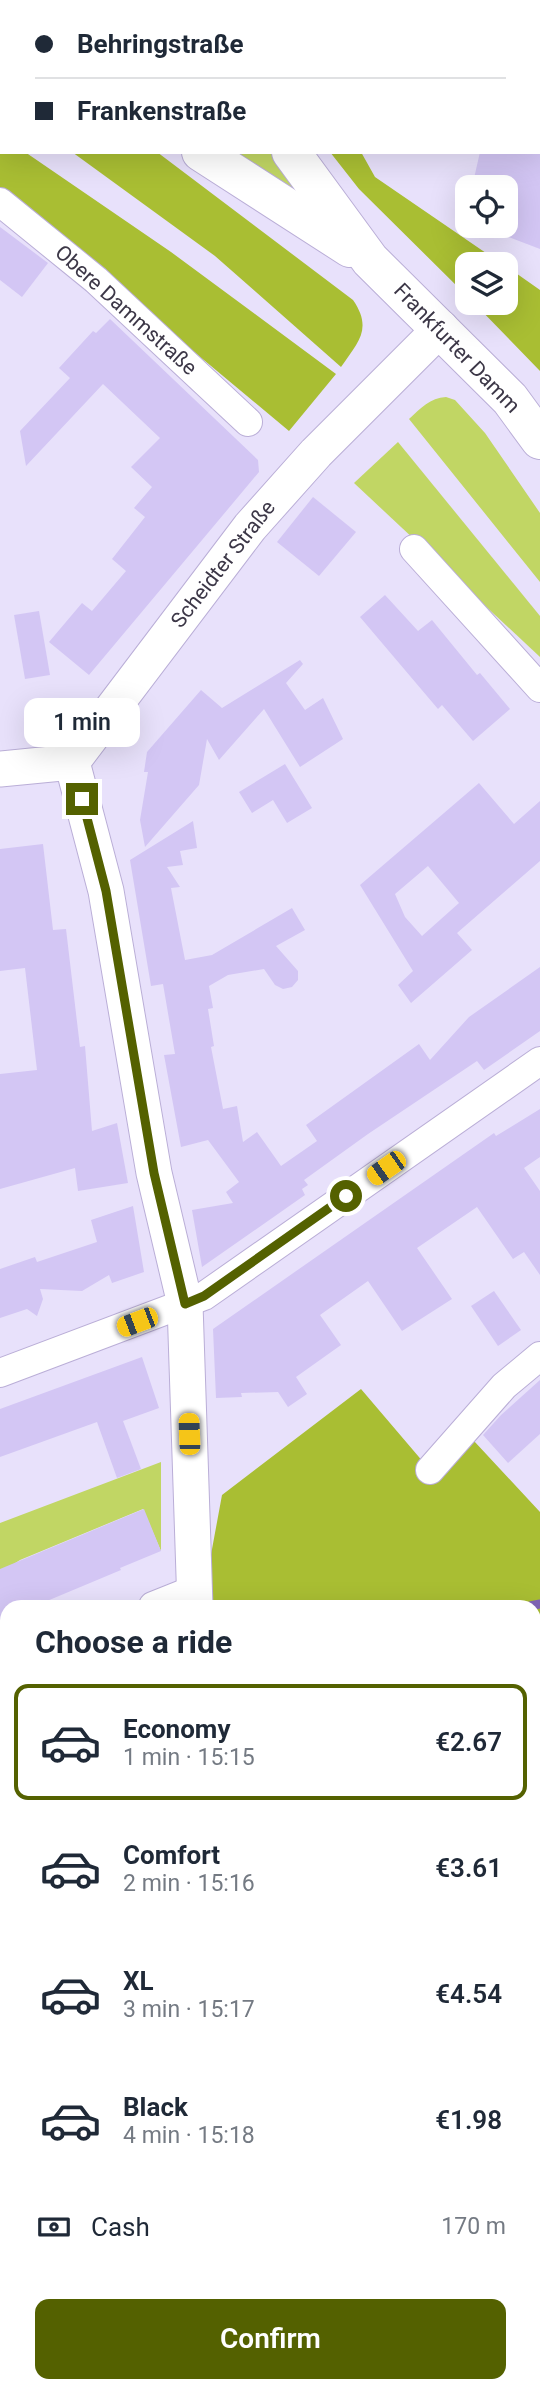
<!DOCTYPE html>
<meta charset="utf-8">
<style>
:root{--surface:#fff;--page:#f2f2f3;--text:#1f2937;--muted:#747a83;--line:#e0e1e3;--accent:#546100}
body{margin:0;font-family:Roboto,sans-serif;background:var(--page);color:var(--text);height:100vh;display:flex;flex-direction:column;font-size:26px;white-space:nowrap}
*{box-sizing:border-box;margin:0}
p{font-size:23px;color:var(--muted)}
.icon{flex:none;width:38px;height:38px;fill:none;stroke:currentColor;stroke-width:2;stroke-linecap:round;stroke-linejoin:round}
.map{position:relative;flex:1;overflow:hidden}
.panel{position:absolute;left:0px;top:1600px;width:541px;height:793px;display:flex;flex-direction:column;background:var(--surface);border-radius:21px 21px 0 0;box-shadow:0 7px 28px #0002}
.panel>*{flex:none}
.guide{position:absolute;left:0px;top:0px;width:541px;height:154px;box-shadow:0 7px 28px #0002;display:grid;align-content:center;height:154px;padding:0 35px;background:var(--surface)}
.buttons{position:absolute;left:455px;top:175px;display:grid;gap:14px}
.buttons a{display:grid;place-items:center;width:63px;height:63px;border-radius:14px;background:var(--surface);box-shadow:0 7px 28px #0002;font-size:35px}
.end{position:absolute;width:32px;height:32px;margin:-16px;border:9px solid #546100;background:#fff;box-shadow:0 0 0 4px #fff}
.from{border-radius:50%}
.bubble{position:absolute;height:49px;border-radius:14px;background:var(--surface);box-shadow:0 7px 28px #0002;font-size:23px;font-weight:600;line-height:49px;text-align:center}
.car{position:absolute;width:21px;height:42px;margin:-21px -10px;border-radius:9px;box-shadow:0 0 5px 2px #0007;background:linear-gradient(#f5c518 24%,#345 0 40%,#f5c518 0 76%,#345 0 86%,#f5c518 0)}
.guide b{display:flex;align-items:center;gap:24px;height:66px;font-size:26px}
.guide b+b{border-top:2px solid var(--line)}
.guide i{width:18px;height:18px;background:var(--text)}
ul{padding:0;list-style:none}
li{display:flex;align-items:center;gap:21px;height:116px;margin:0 14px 10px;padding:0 21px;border:4px solid transparent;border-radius:14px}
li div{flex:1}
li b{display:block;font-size:26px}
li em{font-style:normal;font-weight:600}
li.selected{border-color:var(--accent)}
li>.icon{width:63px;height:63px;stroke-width:1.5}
h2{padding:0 35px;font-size:32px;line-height:84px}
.pay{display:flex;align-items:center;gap:18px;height:77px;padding:0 35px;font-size:26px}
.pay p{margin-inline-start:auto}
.action{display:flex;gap:14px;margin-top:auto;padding:14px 35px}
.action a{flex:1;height:80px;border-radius:14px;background:var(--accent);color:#fff;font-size:28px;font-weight:600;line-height:80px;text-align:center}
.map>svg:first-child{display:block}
.green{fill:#c1d664}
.forest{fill:#a9be33}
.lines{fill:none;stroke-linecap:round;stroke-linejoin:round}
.stream{stroke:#8165b6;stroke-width:9}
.building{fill:#d3c6f4;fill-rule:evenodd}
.minor-casing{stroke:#baaed7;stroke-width:30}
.tertiary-casing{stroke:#baaed7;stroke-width:37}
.primary-casing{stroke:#baaed7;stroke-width:40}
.minor{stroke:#fff;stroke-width:28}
.tertiary{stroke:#fff;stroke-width:35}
.primary{stroke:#fff;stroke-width:38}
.route{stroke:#546100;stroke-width:9}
.labels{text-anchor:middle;stroke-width:6;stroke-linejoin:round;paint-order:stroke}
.street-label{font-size:21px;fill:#3c3747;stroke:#fff}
</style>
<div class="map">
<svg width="540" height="2392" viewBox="0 0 540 2392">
<rect width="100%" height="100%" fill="#e8e1fb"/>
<!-- green -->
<g class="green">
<path d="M233,152h44l18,35 -2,2z"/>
<path d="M446,397l9,3 30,33 55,80v69l-131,-163c12,-11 21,-21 37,-22z"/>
<path d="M398,442l142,174v41l-186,-174z"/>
<path d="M161,1462v89l-18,-42 -123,51 -17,11 -3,-2v-46z"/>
<path d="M7,1680v111l-7,3v-111z"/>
</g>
<!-- forest -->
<g class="forest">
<path d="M0,135l2,17h23l146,100 165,122 -47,57 -289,-241z"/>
<path d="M72,152h85l196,148c20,29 5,42 -12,67l-126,-111z"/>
<path d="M330,152h31l14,25 127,87h-35v32l-108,-107z"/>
<path d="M506,266l34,24v81l-66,-68h32z"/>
<path d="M361,1389l69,81 44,-29 66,71v116l-6,1v-23h-330l-1,-8 19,-103z"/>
<path d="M7,1791v98l-7,2v-97z"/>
</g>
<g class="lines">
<!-- stream -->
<path class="stream" d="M530,1606l10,-2"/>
</g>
<!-- building -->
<g class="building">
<path d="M480,152h60v97l-34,-13v-49h-34z"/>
<path d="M0,227l48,36 -26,34 -22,-17z"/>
<path d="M110,319l148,141 1,12 -170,203 -40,-33 33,-39 10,8 34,-40 -14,-12 33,-42 -11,-9 18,-21 -21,-20 29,-29 -57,-54 -77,82 -6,-35 50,-53 -11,-10 34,-37 3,2z"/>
<path d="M313,497l43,35 -37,44 -42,-34z"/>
<path d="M385,595l33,36 14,-11 45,55 3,-2 30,36 -37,32 -31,-36 -4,4 -78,-92z"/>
<path d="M39,611l11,64 -25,4 -11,-64z"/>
<path d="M300,660l3,4 -17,19 19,27 18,-12 20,41 -43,28 -36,-58 -45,51 -12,-21 -8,46 -54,62 -5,-27 8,-48h-4l3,-20 54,-62 21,18z"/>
<path d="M285,764l27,44 -25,15 -14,-23 -21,13 -13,-21z"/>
<path d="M479,783l35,41 26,-23v60l-83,72 15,17 -61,53 -13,-18 15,-14 -53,-86zM428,866l31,37 -37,33 -17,-19 -10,-23z"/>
<path d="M193,821l4,27 -17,3 3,14 -16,2 13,20 -9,1 14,72 27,-5 80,-47 13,22 -29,16 22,25v9l-6,7 -9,2 -8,-4 -11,-16 -36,6 -19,11 4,22 -5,1 6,37 -3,1 12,62 14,-3 6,36 14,-10 24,34 36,-25 -11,-16 113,-81 11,16 39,-43 71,-50v64l-56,39 -7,-9 -109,73 -64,46 4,5 -6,4 3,6 -103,72 -10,-57 41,-7 -7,-11 13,-10 -31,-42 -27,7 -17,-92 11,-1 -12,-70 -12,2 -21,-126z"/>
<path d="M43,844l10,86 13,-1 14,118 5,-1 7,85 25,-8 11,60 -50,8 -3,-23 -75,21v-115l37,-4 -12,-102 -25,3v-122z"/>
<path d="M540,1109v48l-16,11 16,23v84l-16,-23 -11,7 -36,-52 -60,41 35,51 -50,32 -34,-50 -48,34 21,30 -45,32 11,17 -19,13 -10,-15 -37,1 1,4 -26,1 -3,-69 281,-196 2,3z"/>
<path d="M133,1206l11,66 -32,11 -3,-8 -27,16 -42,-2 3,10 -6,17 -10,-7 -27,9v-49l35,-12 2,5 60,-20 -6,-22z"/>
<path d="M494,1291l27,39 -23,16 -27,-40z"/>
<path d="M142,1357l17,51 -36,13 18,48 -24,9 -20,-56 -97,35v-48z"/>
<path d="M540,1380v54l-32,29 -25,-28 18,-20z"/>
<path d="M144,1509l17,42 -41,17 1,2 -86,36h-28v12l-7,3v-52z"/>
</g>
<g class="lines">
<!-- minor casing -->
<g class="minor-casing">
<g id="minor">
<path d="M6,2l1,-2"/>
<path d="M539,74h1"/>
<path d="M0,202l96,78 152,142"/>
<path d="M414,549l126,139"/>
<path d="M0,1373l204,-77 336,-235"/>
<path d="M430,1470l74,-84 36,-30"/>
<path d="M153,1606l40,-16"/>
<path d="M0,1665l7,-2"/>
<path d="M534,1852l6,-1"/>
<path d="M534,2275l6,-1"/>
<path d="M0,2351h7"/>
<path d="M314,2385l2,7"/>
</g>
</g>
<!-- tertiary casing -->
<g class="tertiary-casing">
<g id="tertiary">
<path d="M72,762l34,129 48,282 31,131 10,302"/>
<path d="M0,769l72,-7 178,-235 66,-74 125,-125"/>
<path d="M534,2063l6,3"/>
</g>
</g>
<!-- primary casing -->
<g class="primary-casing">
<g id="primary">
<path d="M228,0v2"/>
<path d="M0,24l2,1"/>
<path d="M201,152l149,96"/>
<path d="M291,152l79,108 140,139 30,41"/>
</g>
</g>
<!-- minor -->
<use href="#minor" class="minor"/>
<!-- tertiary -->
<use href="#tertiary" class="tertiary"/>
<!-- primary -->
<use href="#primary" class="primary"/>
</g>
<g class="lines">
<!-- route -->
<path class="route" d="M82,799l24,92 48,282 31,131 19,-8 142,-100"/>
</g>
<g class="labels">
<!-- street labels -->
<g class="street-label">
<text transform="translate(126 310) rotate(42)" y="7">Obere Dammstraße</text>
<text transform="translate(457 348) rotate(46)" y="7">Frankfurter Damm</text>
<text transform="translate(223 564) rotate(-52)" y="7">Scheidter Straße</text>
</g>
</g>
</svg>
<div class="buttons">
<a><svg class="icon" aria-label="locate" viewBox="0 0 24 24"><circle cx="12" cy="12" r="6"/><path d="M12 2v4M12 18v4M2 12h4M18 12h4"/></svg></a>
<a><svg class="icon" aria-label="layers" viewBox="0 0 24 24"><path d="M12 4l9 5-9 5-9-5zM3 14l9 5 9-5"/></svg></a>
</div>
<i class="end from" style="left:346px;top:1196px"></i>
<i class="end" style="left:82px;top:799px"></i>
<div class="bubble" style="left:24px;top:698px;width:116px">1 min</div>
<i class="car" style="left:386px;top:1168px;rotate:235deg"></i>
<i class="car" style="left:137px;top:1322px;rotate:249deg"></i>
<i class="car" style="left:189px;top:1434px;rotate:358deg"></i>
<div class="guide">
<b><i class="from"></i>Behringstraße</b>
<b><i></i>Frankenstraße</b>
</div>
<section class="panel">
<h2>Choose a ride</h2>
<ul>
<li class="selected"><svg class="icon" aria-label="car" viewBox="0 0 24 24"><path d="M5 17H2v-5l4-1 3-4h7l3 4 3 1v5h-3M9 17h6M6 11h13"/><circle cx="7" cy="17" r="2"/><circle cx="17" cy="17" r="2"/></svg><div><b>Economy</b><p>1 min · 15:15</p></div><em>€2.67</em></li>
<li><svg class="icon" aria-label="car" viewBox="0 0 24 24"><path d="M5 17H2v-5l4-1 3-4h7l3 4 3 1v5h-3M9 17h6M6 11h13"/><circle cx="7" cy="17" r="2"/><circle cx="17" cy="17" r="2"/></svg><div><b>Comfort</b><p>2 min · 15:16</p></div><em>€3.61</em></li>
<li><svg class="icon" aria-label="car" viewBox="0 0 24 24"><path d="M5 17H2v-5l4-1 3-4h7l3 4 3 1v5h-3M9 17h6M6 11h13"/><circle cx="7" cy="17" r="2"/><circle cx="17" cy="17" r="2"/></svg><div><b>XL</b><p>3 min · 15:17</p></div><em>€4.54</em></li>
<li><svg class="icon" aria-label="car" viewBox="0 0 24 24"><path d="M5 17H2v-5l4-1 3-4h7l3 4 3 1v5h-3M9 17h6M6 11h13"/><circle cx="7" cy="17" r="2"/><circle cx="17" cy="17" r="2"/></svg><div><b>Black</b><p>4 min · 15:18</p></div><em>€1.98</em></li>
</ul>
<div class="pay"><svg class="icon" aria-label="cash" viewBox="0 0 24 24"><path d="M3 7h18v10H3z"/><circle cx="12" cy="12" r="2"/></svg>Cash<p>170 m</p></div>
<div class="action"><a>Confirm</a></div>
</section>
</div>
